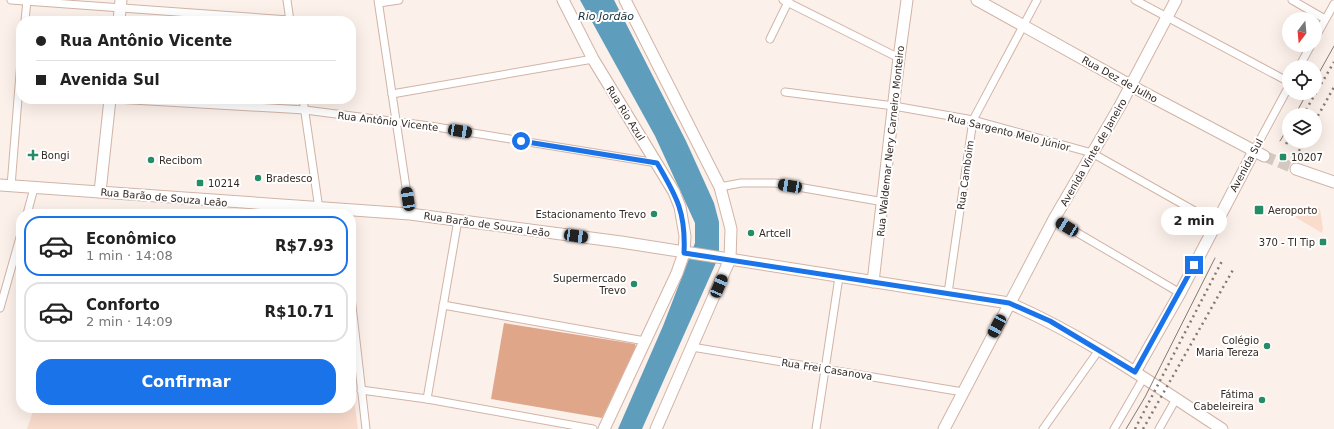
<!DOCTYPE html>
<html lang="pt">
<meta charset="utf-8">
<style>
:root{--surface:#fff;--page:#f2f2f2;--text:#222;--muted:#767676;--line:#e0e0e0;--accent:#1a73e8}
body{margin:0;font-family:"DejaVu Sans",sans-serif;background:var(--page);color:var(--text);height:100vh;display:flex;flex-direction:column;font-size:15px;white-space:nowrap}
*{box-sizing:border-box;margin:0}
p{font-size:13px;color:var(--muted)}
.icon{flex:none;width:22px;height:22px;fill:none;stroke:currentColor;stroke-width:2;stroke-linecap:round;stroke-linejoin:round}
.map{position:relative;flex:1;overflow:hidden}
.details{position:absolute;left:16px;top:209px;width:340px;height:204px;display:flex;flex-direction:column;background:var(--surface);border-radius:16px;box-shadow:0 4px 16px #0002}
.details>*{flex:none}
.banner{position:absolute;left:16px;top:16px;width:340px;height:88px;border-radius:16px;box-shadow:0 4px 16px #0002;display:grid;align-content:center;height:88px;padding:0 20px;background:var(--surface)}
.needle{width:26px;rotate:196deg}
.tools{position:absolute;left:1282px;top:12px;display:grid;gap:8px}
.tools a{display:grid;place-items:center;width:40px;height:40px;border-radius:50%;background:var(--surface);box-shadow:0 4px 16px #0002;font-size:20px}
.end{position:absolute;width:18px;height:18px;margin:-9px;border:5px solid #1a73e8;background:#fff;box-shadow:0 0 0 2px #fff}
.from{border-radius:50%}
.bubble{position:absolute;height:28px;border-radius:14px;background:var(--surface);box-shadow:0 4px 16px #0002;font-size:13px;font-weight:800;line-height:28px;text-align:center}
.car{position:absolute;width:12px;height:24px;margin:-12px -6px;border-radius:5px;box-shadow:0 0 3px 1px #0007;background:linear-gradient(#222 24%,#8ab4d8 0 40%,#222 0 76%,#8ab4d8 0 86%,#222 0)}
.banner b{display:flex;align-items:center;gap:14px;height:38px;font-size:15px}
.banner b+b{border-top:1px solid var(--line)}
.banner i{width:10px;height:10px;background:var(--text)}
ul{padding:7px 0 0;list-style:none}
li{display:flex;align-items:center;gap:12px;height:60px;margin:0 8px 6px;padding:0 12px;border:2px solid var(--line);border-radius:16px}
li div{flex:1}
li b{display:block;font-size:15px}
li em{font-style:normal;font-weight:800}
li.selected{border-color:var(--accent)}
li>.icon{width:36px;height:36px;stroke-width:1.5}
.button{display:flex;gap:8px;margin-top:auto;padding:8px 20px}
.button a{flex:1;height:46px;border-radius:16px;background:var(--accent);color:#fff;font-size:16px;font-weight:800;line-height:46px;text-align:center}
.map>svg:first-child{display:block}
.green{fill:#fadccd}
.forest{fill:#e0a68a}
.water{fill:#5f9dbc}
.lines{fill:none;stroke-linecap:round;stroke-linejoin:round}
.secondary-tunnel{stroke:#d4c8c2;stroke-width:11;stroke-dasharray:11 5.5;stroke-linecap:butt}
.street-casing{stroke:#d1b4a7;stroke-width:9}
.secondary-casing{stroke:#d1b4a7;stroke-width:13}
.street{stroke:#fff;stroke-width:7}
.secondary{stroke:#fff;stroke-width:11}
.tram{stroke:#857974;stroke-width:1}
.rail{stroke:#857974;stroke-width:2.5;stroke-dasharray:2 4;stroke-linecap:butt}
.route{stroke:#1a73e8;stroke-width:5}
.poi-dot{fill:#268c68;stroke:#fff;stroke-width:1.5}
.labels{text-anchor:middle;stroke-width:4;stroke-linejoin:round;paint-order:stroke}
.street-label{font-size:10px;fill:#342924;stroke:#fff}
.poi-label{font-size:10px;fill:#342924;stroke:#fff;text-anchor:start}
.water-label{font-size:11px;font-style:italic;fill:#14313f;stroke:#fff}
</style>
<div class="map">
<svg width="1334" height="429" viewBox="0 0 1334 429">
<rect width="100%" height="100%" fill="#fcf0ea"/>
<!-- green -->
<g class="green">
<path d="M1317,207l3,2 3,20 -1,4 -27,-16z"/>
<path d="M351,378l7,51h-331l7,-21h317z"/>
</g>
<!-- forest -->
<path class="forest" d="M504,323l131,21 1,3 -34,71 -111,-19z"/>
<!-- water -->
<path class="water" d="M580,0h34l72,141 28,62 5,19v34l-77,173h-24l45,-103 32,-83v-20l-40,-87z"/>
<g class="lines">
<!-- secondary-tunnel -->
<path class="secondary-tunnel" d="M1264,156l32,13"/>
<!-- street casing -->
<g class="street-casing">
<g id="street">
<path d="M11,0l278,20"/>
<path d="M287,0l3,21"/>
<path d="M378,0l32,214"/>
<path d="M783,0l116,58"/>
<path d="M1135,0l154,82"/>
<path d="M1292,0l33,19"/>
<path d="M379,3l20,-3"/>
<path d="M25,21l2,-21"/>
<path d="M1315,38l19,-34"/>
<path d="M770,39l19,-39"/>
<path d="M1299,67l12,-22"/>
<path d="M785,92l109,14 79,14 119,33 124,70"/>
<path d="M392,94l201,-35"/>
<path d="M115,99l190,11 125,16 227,37"/>
<path d="M303,99l16,110"/>
<path d="M1254,151l35,-65"/>
<path d="M11,186l10,-125"/>
<path d="M720,187l21,-4h34l109,19"/>
<path d="M27,214l7,-26"/>
<path d="M1054,219l126,74"/>
<path d="M948,293l25,-173 64,-120"/>
<path d="M351,297l15,132"/>
<path d="M443,305l202,36"/>
<path d="M0,308l21,-74"/>
<path d="M692,347l271,45"/>
<path d="M361,390l66,9 166,30"/>
<path d="M427,399l31,-179"/>
<path d="M816,429l23,-152"/>
<path d="M1043,429l56,-79"/>
<path d="M1114,429l30,-52"/>
<path d="M1159,429l17,-30"/>
</g>
</g>
<!-- secondary casing -->
<g class="secondary-casing">
<g id="secondary">
<path d="M563,0l30,59 81,133 6,15 5,29 -1,17 -7,20 -73,156"/>
<path d="M625,0l95,187 11,42 -1,30 -74,170"/>
<path d="M977,0l162,90 125,66"/>
<path d="M119,21l2,-21"/>
<path d="M1296,169l38,13"/>
<path d="M0,185l410,29 211,28 388,61c76,33 144,81 213,126"/>
<path d="M100,192l10,-93"/>
<path d="M873,282l26,-224 8,-58"/>
<path d="M1135,372l45,-79 74,-142"/>
<path d="M944,429l110,-210 66,-113 56,-106"/>
</g>
</g>
<!-- street -->
<use href="#street" class="street"/>
<!-- secondary -->
<use href="#secondary" class="secondary"/>
<!-- tram -->
<g class="tram">
<path d="M1315,80l19,-34"/>
<path d="M1295,115l12,-22"/>
<path d="M1280,141l9,-15"/>
<path d="M1126,429l19,-32 70,-139"/>
</g>
<!-- rail -->
<g class="rail">
<path d="M1303,115l31,-53"/>
<path d="M1315,121l19,-34"/>
<path d="M1286,144l3,-5"/>
<path d="M1299,151l5,-10"/>
<path d="M1135,429l87,-168"/>
<path d="M1143,429l91,-161"/>
</g>
</g>
<g class="lines">
<!-- route -->
<path class="route" d="M521,141l136,22c20,34 29,50 27,90l325,50 41,18 85,51 59,-107"/>
</g>
<!-- markers -->
<g class="poi-dot">
<path d="M31 149h4v4h4v4h-4v4h-4v-4h-4v-4h4z"/>
<rect x="1279" y="153" width="8" height="8" rx="2"/>
<circle cx="151" cy="160" r="4"/>
<circle cx="258" cy="178" r="4"/>
<rect x="196" y="179" width="8" height="8" rx="2"/>
<rect x="1254" y="205" width="10" height="10" rx="2"/>
<circle cx="654" cy="214" r="4"/>
<circle cx="751" cy="233" r="4"/>
<rect x="1319" y="238" width="8" height="8" rx="2"/>
<circle cx="634" cy="284" r="4"/>
<circle cx="1267" cy="346" r="4"/>
<circle cx="1262" cy="400" r="4"/>
</g>
<g class="labels">
<!-- street labels -->
<g class="street-label">
<text transform="translate(1120 79) rotate(29)" y="4">Rua Dez de Julho</text>
<text transform="translate(626 113) rotate(58)" y="4">Rua Rio Azul</text>
<text transform="translate(388 121) rotate(7)" y="4">Rua Antônio Vicente</text>
<text transform="translate(1009 132) rotate(14)" y="4">Rua Sargento Melo Júnior</text>
<text transform="translate(890 141) rotate(-84)" y="4">Rua Waldemar Nery Carneiro Monteiro</text>
<text transform="translate(1093 152) rotate(-60)" y="4">Avenida Vinte de Janeiro</text>
<text transform="translate(1246 165) rotate(-62)" y="4">Avenida Sul</text>
<text transform="translate(965 175) rotate(-82)" y="4">Rua Camboim</text>
<text transform="translate(164 197) rotate(5)" y="4">Rua Barão de Souza Leão</text>
<text transform="translate(487 224) rotate(8)" y="4">Rua Barão de Souza Leão</text>
<text transform="translate(827 369) rotate(9)" y="4">Rua Frei Casanova</text>
</g>
<!-- poi labels -->
<g class="poi-label">
<text x="41" y="159">Bongi</text>
<text x="1291" y="161">10207</text>
<text x="159" y="164">Recibom</text>
<text x="266" y="182">Bradesco</text>
<text x="208" y="187">10214</text>
<text x="1268" y="214">Aeroporto</text>
<text x="646" y="218" text-anchor="end">Estacionamento Trevo</text>
<text x="759" y="237">Artcell</text>
<text x="1315" y="246" text-anchor="end">370 - TI Tip</text>
<text x="626" y="282" text-anchor="end">Supermercado<tspan x="626" dy="12">Trevo</tspan></text>
<text x="1259" y="344" text-anchor="end">Colégio<tspan x="1259" dy="12">Maria Tereza</tspan></text>
<text x="1254" y="398" text-anchor="end">Fátima<tspan x="1254" dy="12">Cabeleireira</tspan></text>
</g>
<!-- water labels -->
<g class="water-label">
<text x="606" y="20">Rio Jordão</text>
</g>
</g>
</svg>
<div class="tools">
<a><svg class="needle" viewBox="-14 -14 28 28"><path d="M0-13l5 13h-10z" fill="#e53935"/><path d="M0 13l5-13h-10z" fill="#767676"/></svg></a>
<a><svg class="icon" aria-label="locate" viewBox="0 0 24 24"><circle cx="12" cy="12" r="6"/><path d="M12 2v4M12 18v4M2 12h4M18 12h4"/></svg></a>
<a><svg class="icon" aria-label="layers" viewBox="0 0 24 24"><path d="M12 4l9 5-9 5-9-5zM3 14l9 5 9-5"/></svg></a>
</div>
<i class="end from" style="left:521px;top:141px"></i>
<i class="end" style="left:1194px;top:265px"></i>
<div class="bubble" style="left:1161px;top:207px;width:66px">2 min</div>
<i class="car" style="left:460px;top:131px;rotate:99deg"></i>
<i class="car" style="left:790px;top:186px;rotate:279deg"></i>
<i class="car" style="left:408px;top:199px;rotate:351deg"></i>
<i class="car" style="left:1067px;top:227px;rotate:301deg"></i>
<i class="car" style="left:576px;top:236px;rotate:98deg"></i>
<i class="car" style="left:719px;top:286px;rotate:23deg"></i>
<i class="car" style="left:997px;top:326px;rotate:208deg"></i>
<div class="banner">
<b><i class="from"></i>Rua Antônio Vicente</b>
<b><i></i>Avenida Sul</b>
</div>
<section class="details">
<ul>
<li class="selected"><svg class="icon" aria-label="car" viewBox="0 0 24 24"><path d="M5 17H2v-5l4-1 3-4h7l3 4 3 1v5h-3M9 17h6M6 11h13"/><circle cx="7" cy="17" r="2"/><circle cx="17" cy="17" r="2"/></svg><div><b>Econômico</b><p>1 min · 14:08</p></div><em>R$7.93</em></li>
<li><svg class="icon" aria-label="car" viewBox="0 0 24 24"><path d="M5 17H2v-5l4-1 3-4h7l3 4 3 1v5h-3M9 17h6M6 11h13"/><circle cx="7" cy="17" r="2"/><circle cx="17" cy="17" r="2"/></svg><div><b>Conforto</b><p>2 min · 14:09</p></div><em>R$10.71</em></li>
</ul>
<div class="button"><a>Confirmar</a></div>
</section>
</div>
